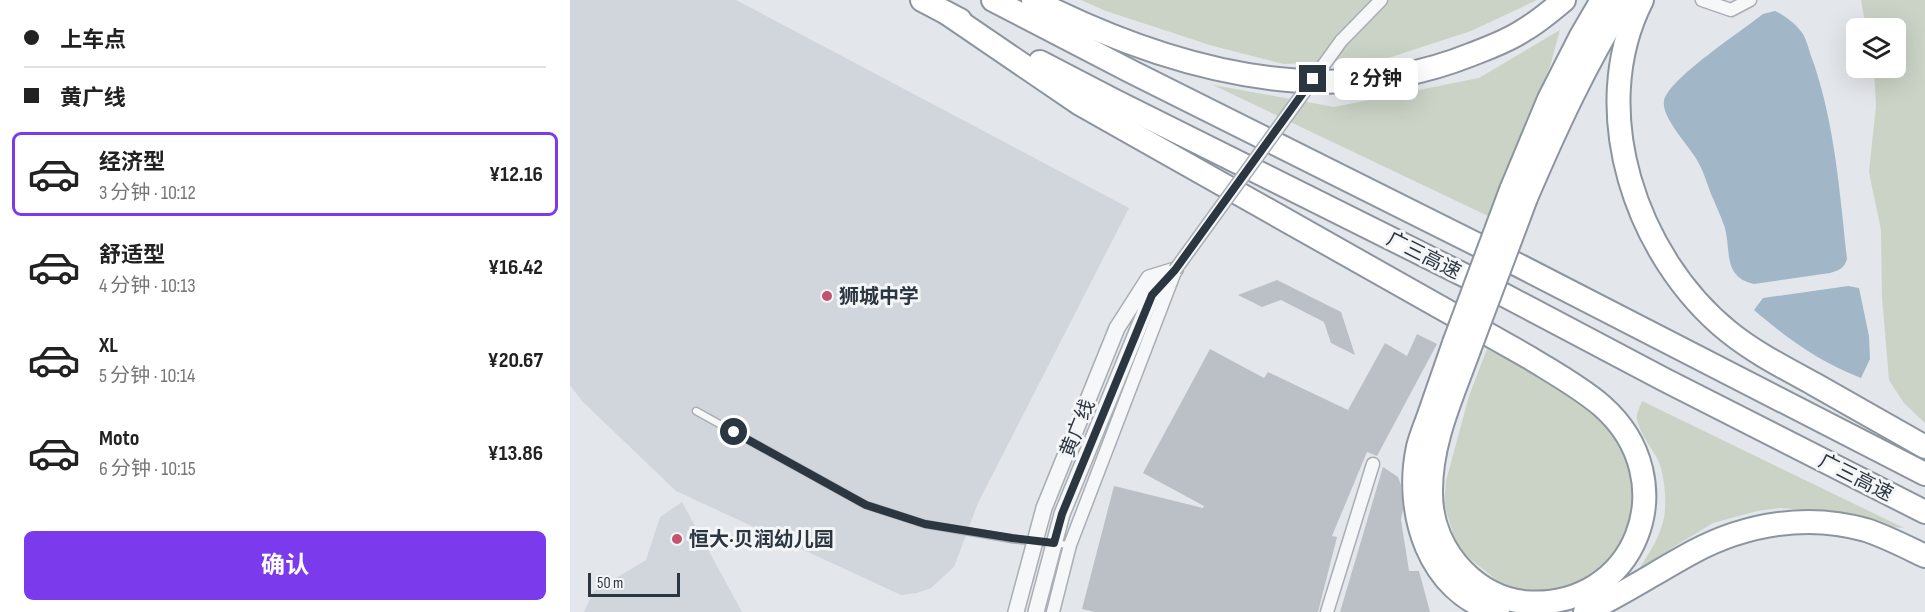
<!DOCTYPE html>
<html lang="zh">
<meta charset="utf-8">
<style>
:root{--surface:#fff;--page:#f6f6f6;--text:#222;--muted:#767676;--line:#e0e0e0;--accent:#7c3aed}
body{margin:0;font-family:"Sofia Sans Condensed","Noto Sans SC",sans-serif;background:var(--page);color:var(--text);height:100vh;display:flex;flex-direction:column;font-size:22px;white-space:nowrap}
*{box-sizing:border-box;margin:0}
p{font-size:20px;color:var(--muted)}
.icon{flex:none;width:33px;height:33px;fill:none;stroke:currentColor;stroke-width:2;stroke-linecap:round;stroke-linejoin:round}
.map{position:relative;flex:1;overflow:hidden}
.drawer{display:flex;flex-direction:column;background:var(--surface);width:570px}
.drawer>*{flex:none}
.hud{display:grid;align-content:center;height:132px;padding:0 24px;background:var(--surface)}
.controls{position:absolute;left:1276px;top:18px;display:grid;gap:12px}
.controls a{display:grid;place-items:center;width:60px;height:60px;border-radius:9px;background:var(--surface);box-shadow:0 6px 24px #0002;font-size:30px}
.scale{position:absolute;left:18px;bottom:15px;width:92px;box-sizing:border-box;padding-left:6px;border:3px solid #2c3641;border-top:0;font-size:16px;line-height:21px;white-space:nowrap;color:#2c3641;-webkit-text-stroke:4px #f3f5f7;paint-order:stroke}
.end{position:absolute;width:27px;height:27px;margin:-14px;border:8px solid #2c3641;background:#fff;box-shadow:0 0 0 3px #fff}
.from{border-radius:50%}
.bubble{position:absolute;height:42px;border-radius:9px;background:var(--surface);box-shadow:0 6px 24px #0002;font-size:20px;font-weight:700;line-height:42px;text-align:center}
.hud b{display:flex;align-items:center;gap:21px;height:57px;font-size:22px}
.hud b+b{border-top:2px solid var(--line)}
.hud i{width:15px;height:15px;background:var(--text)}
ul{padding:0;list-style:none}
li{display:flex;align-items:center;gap:18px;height:84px;margin:0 12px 9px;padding:0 12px;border:3px solid transparent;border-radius:9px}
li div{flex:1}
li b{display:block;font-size:22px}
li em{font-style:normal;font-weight:700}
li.active{border-color:var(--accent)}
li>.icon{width:54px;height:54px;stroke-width:1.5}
.cta{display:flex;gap:12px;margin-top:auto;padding:12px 24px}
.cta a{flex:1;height:69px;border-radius:9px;background:var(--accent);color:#fff;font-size:24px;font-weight:700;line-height:69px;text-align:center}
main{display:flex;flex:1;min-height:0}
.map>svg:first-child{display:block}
.built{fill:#d1d6dc}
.green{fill:#cad3c5}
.water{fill:#a1b7c7}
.building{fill:#bbc0c6}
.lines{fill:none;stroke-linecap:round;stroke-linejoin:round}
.service-casing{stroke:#a8aeb4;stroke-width:9}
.minor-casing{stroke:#a8aeb4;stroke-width:15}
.tertiary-casing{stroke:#a8aeb4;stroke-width:18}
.motorway-casing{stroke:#8c959f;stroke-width:26}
.service{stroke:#f5f7f9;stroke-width:6}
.minor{stroke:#f5f7f9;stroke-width:12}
.tertiary{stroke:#f5f7f9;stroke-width:15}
.motorway{stroke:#fff;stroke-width:22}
.minor-bridge-casing{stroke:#a8aeb4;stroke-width:15;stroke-linecap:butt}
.motorway-bridge-casing{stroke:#8c959f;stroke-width:26;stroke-linecap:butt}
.minor-bridge{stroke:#f5f7f9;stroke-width:12}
.motorway-bridge{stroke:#fff;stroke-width:22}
.route{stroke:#2c3641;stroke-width:8}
.poi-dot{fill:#c4536e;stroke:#f3f5f7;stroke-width:2}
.labels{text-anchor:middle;stroke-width:6;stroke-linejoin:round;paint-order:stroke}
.street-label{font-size:20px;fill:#2c3641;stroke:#f3f5f7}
.poi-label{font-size:20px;font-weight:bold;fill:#2c3641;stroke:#f3f5f7;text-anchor:start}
</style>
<main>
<section class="drawer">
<div class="hud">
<b><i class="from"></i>上车点</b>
<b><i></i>黄广线</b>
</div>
<ul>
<li class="active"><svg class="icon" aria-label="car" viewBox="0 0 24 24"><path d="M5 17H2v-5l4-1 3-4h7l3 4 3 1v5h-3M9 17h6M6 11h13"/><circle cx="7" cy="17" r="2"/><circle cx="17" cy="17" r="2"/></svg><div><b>经济型</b><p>3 分钟 · 10:12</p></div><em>¥12.16</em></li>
<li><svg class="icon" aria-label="car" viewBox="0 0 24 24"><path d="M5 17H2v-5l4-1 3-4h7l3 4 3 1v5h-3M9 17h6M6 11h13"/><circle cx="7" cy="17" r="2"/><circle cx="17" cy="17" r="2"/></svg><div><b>舒适型</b><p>4 分钟 · 10:13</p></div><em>¥16.42</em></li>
<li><svg class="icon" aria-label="car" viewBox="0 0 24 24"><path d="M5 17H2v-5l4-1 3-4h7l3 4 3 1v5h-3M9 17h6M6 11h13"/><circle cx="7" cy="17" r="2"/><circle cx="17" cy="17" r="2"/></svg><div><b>XL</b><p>5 分钟 · 10:14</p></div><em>¥20.67</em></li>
<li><svg class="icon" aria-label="car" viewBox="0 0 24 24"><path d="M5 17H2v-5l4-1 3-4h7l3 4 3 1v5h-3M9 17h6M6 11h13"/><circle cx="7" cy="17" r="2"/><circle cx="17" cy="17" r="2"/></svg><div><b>Moto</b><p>6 分钟 · 10:15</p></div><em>¥13.86</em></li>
</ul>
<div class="cta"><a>确认</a></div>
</section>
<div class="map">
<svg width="1355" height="612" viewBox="0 0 1355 612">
<rect width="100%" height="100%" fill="#e3e6ea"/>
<!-- built -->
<g class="built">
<path d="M0,0h166l393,208 -151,295 -24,64 -23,21 -14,5 -16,2 -225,-104 -94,-90 -12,-16z"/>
<path d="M112,502l60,110h-158l9,-20 53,-32 14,-43z"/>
</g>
<!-- green -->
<g class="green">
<path d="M511,0h456l-66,31 -89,29 -98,4 -71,-18 -107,-35z"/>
<path d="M1291,0h64v423l-21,-20 -15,-23 -7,-83 -1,-67 -12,-58 7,-66 -2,-38h22v-40h-30z"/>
<path d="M990,30l-10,36 -62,150 -275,-131 121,22 145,-29z"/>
<path d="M917,349l67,35 15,11 45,37 16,31 5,39 -7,29 -11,26 -37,24 -19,9 -27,5 -35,-13 -40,-32 -6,-17 -9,-29 2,-23 23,-85z"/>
<path d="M1072,401l262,127 -10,-1 -38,-13 -76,-6 -23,3 -44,12 -41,25 -37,28c12,-21 28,-40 30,-66 1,-15 -1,-36 -7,-50 -7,-13 -18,-26 -21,-41 -1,-5 3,-12 5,-18z"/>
</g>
<!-- water -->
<g class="water">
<path d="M1205,11c11,5 21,13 28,23 5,9 7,21 11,30 21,63 26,130 33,195 -3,10 -8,11 -17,14l-76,11c-31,-7 -23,-32 -29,-56 -4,-11 -9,-23 -14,-34 -4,-11 -8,-24 -14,-34 -8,-14 -36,-43 -33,-59 3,-21 79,-71 99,-87z"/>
<path d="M1278,286l11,2 10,48 1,23 -9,19c-43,-17 -72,-38 -107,-68l9,-12z"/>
</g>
<!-- building -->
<g class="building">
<path d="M707,280l64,32 14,43 -24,-12 -7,-21 -43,-22 -19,7 -24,-12z"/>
<path d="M847,334l20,10 -60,112 -10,-4 -35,84 5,1 -19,75h-223l-13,-3 32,-123 89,22 1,-2 -61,-33 67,-124 54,29 4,-6 80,38 37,-67 22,13z"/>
<path d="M813,467l15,10 3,8 2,24 -2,11 8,51h10l11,41h-90z"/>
</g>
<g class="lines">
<!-- service casing -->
<g class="service-casing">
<path id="service" d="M126,411l170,94 59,19 87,15 58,6"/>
</g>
<!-- minor casing -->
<g class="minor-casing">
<g id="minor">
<path d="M1132,0l29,10 19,-10"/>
<path d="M771,41l40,-41"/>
<path d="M483,612l17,-67 104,-271"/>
<path d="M757,612l46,-148"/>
</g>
</g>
<!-- tertiary casing -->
<g class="tertiary-casing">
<path id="tertiary" d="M446,612l28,-104 73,-180 32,-50 26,-8 -23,25 -90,219 -26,98"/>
</g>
<!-- motorway casing -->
<g class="motorway-casing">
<g id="motorway">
<path d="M352,0l38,20"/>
<path d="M423,0l137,71 392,196 403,207"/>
<path d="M463,0c134,68 292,113 437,55 18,-7 38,-14 54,-25 14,-8 27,-19 40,-30"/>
<path d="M1072,0c-56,110 -6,257 87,332 26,21 56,36 85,52 37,21 74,42 111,63"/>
<path d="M378,14l132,90 450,254c24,15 50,29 72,48 84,74 35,206 -79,196 -23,-3 -43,-14 -59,-30 -21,-21 -33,-49 -33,-78 -1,-51 21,-97 38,-144"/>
<path d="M470,62l75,39 389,194 161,85 260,132"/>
<path d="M941,190l38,-91 32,-63 21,-36"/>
<path d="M956,198c30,-70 59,-133 99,-198"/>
<path d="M884,343c-8,23 -16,46 -24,69 -4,12 -9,23 -12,35 -14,64 10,146 80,165"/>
<path d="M1015,612c37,-17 71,-40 108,-60 52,-28 115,-39 173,-22 21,7 40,17 59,26"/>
</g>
</g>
<!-- service -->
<use href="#service" class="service"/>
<!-- minor -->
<use href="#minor" class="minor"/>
<!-- tertiary -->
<use href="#tertiary" class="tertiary"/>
<!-- motorway -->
<use href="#motorway" class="motorway"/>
<!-- minor-bridge casing -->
<g class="minor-bridge-casing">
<path id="minor-bridge" d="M605,270l166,-229"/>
</g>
<!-- motorway-bridge casing -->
<g class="motorway-bridge-casing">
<g id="motorway-bridge">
<path d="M884,343l57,-153"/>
<path d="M899,350l57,-152"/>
</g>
</g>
<!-- minor-bridge -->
<use href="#minor-bridge" class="minor-bridge"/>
<!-- motorway-bridge -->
<use href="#motorway-bridge" class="motorway-bridge"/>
</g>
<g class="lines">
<!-- route -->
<path class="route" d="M164,432l132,73 59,19 87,14 42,5 8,-29 90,-219 23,-25 138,-191"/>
</g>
<!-- markers -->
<g class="poi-dot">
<circle cx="257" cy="296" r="6"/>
<circle cx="107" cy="539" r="6"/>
</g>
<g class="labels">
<!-- street labels -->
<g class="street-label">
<text transform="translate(854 255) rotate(27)" y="7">广三高速</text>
<text transform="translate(507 428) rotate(-68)" y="7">黄广线</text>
<text transform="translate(1286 477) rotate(27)" y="7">广三高速</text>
</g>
<!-- poi labels -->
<g class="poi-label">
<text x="269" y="303">狮城中学</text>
<text x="119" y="546">恒大·贝润幼儿园</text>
</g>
</g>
</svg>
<div class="controls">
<a><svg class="icon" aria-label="layers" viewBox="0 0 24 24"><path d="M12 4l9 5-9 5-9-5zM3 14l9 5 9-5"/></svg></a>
</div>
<div class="scale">50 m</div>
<i class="end from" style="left:164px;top:432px"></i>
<i class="end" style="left:743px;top:79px"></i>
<div class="bubble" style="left:764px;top:58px;width:84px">2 分钟</div>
</div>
</main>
